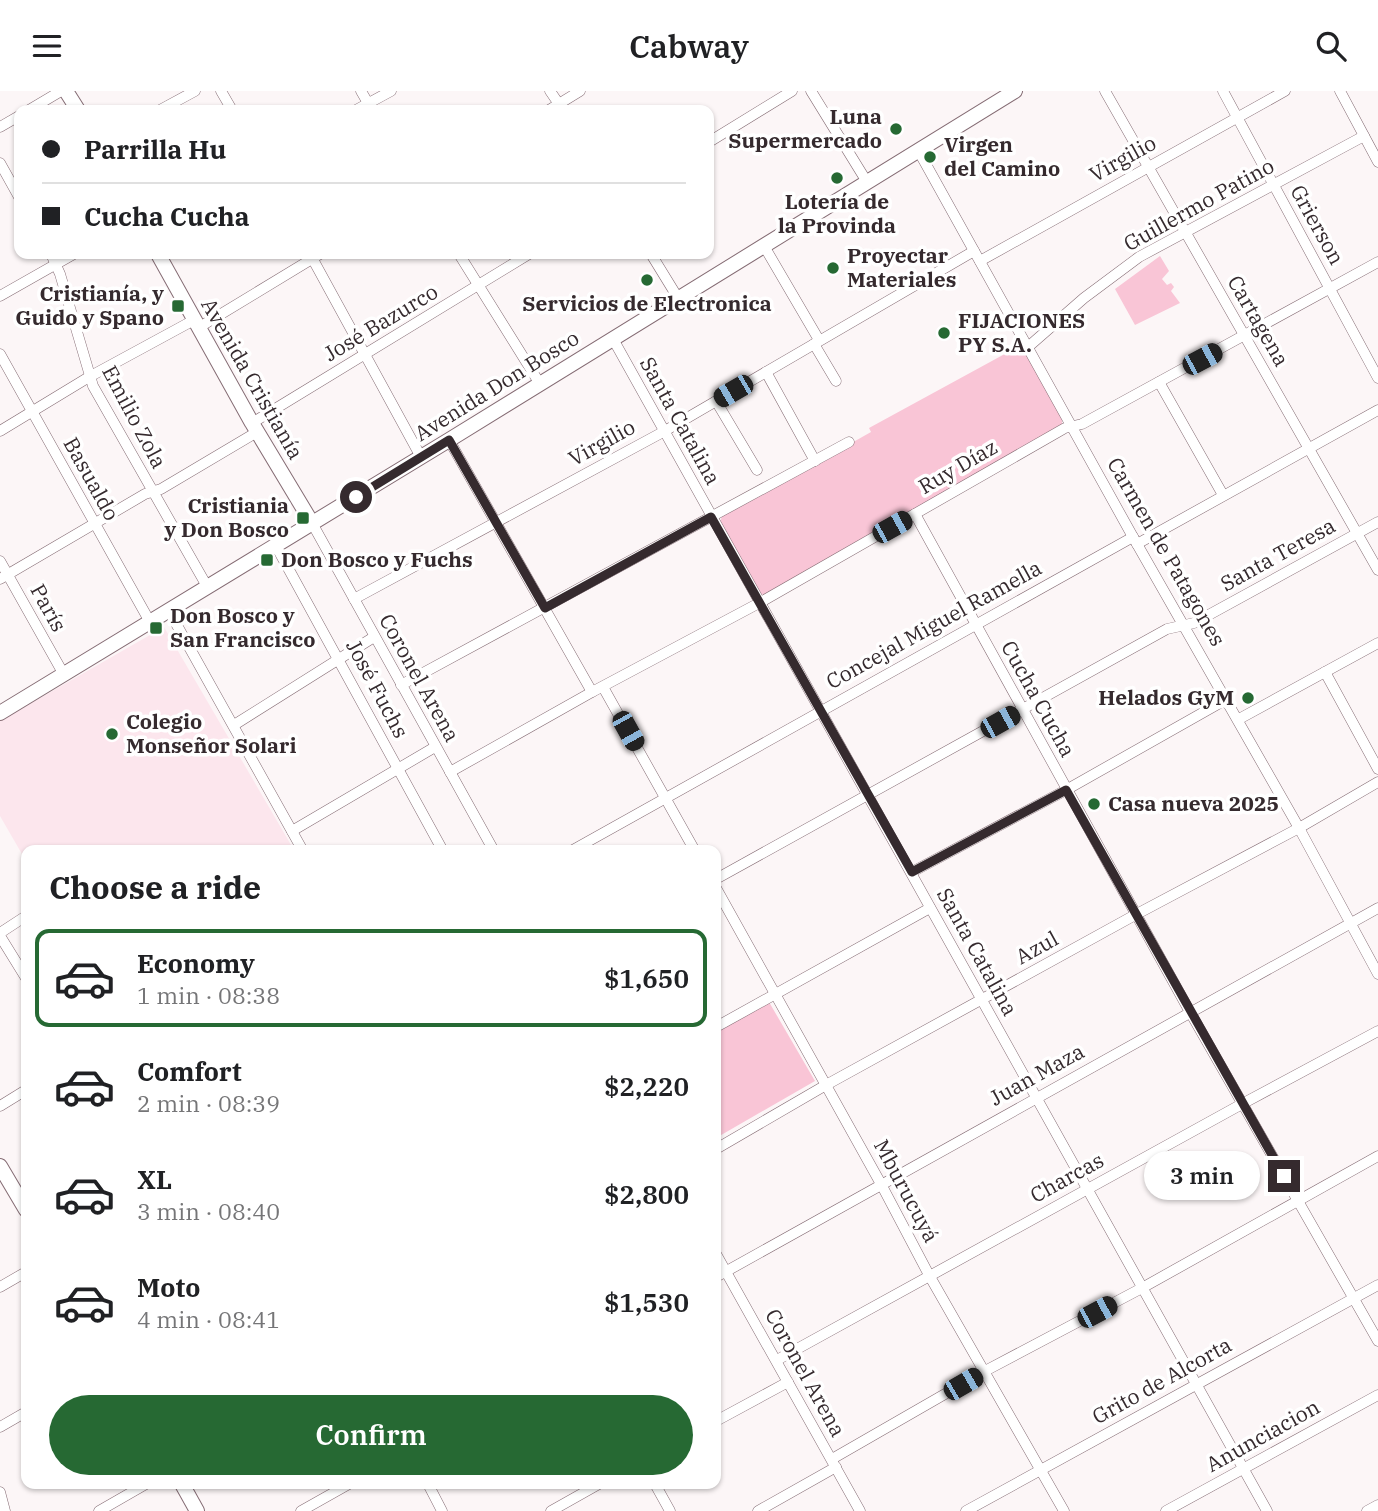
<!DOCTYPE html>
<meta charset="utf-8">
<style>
:root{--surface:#fff;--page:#f6f6f6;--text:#202124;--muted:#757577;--line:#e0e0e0;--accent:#266933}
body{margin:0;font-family:"IBM Plex Serif",serif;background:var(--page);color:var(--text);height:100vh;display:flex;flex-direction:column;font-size:26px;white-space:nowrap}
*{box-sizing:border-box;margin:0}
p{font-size:23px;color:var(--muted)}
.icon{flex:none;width:38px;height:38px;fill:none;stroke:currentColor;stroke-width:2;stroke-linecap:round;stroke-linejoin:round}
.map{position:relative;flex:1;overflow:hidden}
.details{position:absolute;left:21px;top:754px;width:700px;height:644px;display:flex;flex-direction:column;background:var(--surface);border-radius:14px;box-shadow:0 2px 5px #0004}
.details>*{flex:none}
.banner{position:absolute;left:14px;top:14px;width:700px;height:154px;border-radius:14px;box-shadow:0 2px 5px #0004;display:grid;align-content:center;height:154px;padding:0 28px;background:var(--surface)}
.end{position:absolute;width:32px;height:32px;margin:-16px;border:9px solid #352a2e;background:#fff;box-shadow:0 0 0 4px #fff}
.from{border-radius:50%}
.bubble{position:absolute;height:49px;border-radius:24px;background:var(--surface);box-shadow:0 2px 5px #0004;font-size:23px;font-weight:600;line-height:49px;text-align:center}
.car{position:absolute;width:21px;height:42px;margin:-21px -10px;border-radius:9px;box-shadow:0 0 5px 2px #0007;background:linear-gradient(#222 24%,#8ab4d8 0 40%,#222 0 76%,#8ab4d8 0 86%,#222 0)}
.banner b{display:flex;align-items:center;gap:24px;height:66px;font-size:26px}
.banner b+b{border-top:2px solid var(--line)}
.banner i{width:18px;height:18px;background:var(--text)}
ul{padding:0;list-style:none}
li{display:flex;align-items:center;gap:21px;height:98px;margin:0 14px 10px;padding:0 14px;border:4px solid transparent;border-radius:14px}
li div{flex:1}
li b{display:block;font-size:26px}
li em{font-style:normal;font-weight:600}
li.current{border-color:var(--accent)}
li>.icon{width:63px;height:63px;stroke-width:1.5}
h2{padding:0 28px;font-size:32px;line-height:84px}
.cta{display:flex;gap:14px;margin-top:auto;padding:14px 28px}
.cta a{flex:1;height:80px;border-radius:42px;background:var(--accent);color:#fff;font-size:28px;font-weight:600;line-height:80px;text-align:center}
header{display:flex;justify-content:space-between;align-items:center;height:91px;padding:0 28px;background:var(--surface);font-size:32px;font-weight:600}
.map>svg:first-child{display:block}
.built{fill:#fce6ed}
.green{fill:#f9c5d6}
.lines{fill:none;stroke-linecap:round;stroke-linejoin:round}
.street-casing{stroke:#856c74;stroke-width:11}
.secondary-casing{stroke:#856c74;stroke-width:16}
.street{stroke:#fff;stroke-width:10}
.secondary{stroke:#fff;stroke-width:14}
.route{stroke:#352a2e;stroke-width:9}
.poi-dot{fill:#266933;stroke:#fff;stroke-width:2.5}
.labels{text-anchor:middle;stroke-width:7;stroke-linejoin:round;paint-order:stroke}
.poi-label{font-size:21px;font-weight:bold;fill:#352a2e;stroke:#fff;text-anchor:start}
.street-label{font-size:21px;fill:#352a2e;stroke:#fff}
</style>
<header><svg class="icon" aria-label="menu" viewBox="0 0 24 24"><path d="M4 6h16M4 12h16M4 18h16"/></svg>Cabway<svg class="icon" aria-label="search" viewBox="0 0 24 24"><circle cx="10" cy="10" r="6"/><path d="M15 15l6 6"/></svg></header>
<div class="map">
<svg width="1378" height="1420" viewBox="0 0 1378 1420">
<rect width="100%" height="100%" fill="#fcf6f7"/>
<!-- built -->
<path class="built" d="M164,536l130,223 -268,1v10l-26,-45v-95z"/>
<!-- green -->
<g class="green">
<path d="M1160,165l9,15 -7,8 5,6 4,-2 3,4 -3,4 9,12 -45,22 -20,-36z"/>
<path d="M1021,254l41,73v7l-298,170 -3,-1 -41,-71 2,-7 149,-84 -2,-4z"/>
<path d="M769,911l46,79 -99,57v-106z"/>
</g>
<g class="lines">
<!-- street casing -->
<g class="street-casing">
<g id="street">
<path d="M221,0l11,19"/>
<path d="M361,0l11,19"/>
<path d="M550,0l13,19"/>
<path d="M811,0l56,91"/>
<path d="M1105,0l273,479"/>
<path d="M1223,0l155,287"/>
<path d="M1340,0l38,71"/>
<path d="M29,19l32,-19"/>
<path d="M160,19l35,-19"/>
<path d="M356,19l35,-19"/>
<path d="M549,19l31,-19"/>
<path d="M0,36l19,-11"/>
<path d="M709,51l83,-51"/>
<path d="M918,59l215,387 166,291 79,146"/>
<path d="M0,72l19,34"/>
<path d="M764,155l55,94"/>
<path d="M51,163l9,20 33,112 115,202"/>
<path d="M310,163l111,203"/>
<path d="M459,163l81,130"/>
<path d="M651,163l27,44"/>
<path d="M980,170l305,-170"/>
<path d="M0,205l74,-42"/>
<path d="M198,237l122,-74"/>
<path d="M613,248l654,1172"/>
<path d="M814,253l22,37"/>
<path d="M1028,256l56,-49 55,-41 225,-121"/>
<path d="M0,263l150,268"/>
<path d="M766,281l49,89"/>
<path d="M1159,291l64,113"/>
<path d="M716,310l41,69"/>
<path d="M252,332l277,-169"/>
<path d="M0,340l89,-54 105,-57"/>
<path d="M449,349l143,252"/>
<path d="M915,423l275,498 188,329"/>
<path d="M312,432l182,328"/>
<path d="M1137,453l241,-134"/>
<path d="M276,455l167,305"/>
<path d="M0,470l63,112"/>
<path d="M0,488l145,-85 16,-5 96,-57"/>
<path d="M354,508l309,-167 311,-181"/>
<path d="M169,520l134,240"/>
<path d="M1325,581l53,97"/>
<path d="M401,594l448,-243"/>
<path d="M603,596l92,164"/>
<path d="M1239,628l139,-76"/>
<path d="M234,634l140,-88"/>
<path d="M450,681l142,-80 169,-90 304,-174 17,-4 296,-162"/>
<path d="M292,740l143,-84"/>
<path d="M571,760l562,-314"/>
<path d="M912,781l154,-82 161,-91"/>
<path d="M716,788l451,-250 27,-6 184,-101"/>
<path d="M716,797l165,296 48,91 135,236"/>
<path d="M0,842l26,-17"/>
<path d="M0,845l26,42"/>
<path d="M716,936l214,-119"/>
<path d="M0,1015l26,-16"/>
<path d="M716,1058l110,-64 309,-170 164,-87 79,-46"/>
<path d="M716,1163l144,257"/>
<path d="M716,1186l662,-369"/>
<path d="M0,1196l26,-15"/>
<path d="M777,1269l465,-256 136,-73"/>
<path d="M716,1330l72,-39"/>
<path d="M0,1336l26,-15"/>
<path d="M832,1368l153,-88 157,-83 236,-132"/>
<path d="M428,1393l14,27"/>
<path d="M655,1393l15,27"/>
<path d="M0,1401l5,19"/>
<path d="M99,1420l47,-27"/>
<path d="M301,1420l48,-27"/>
<path d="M551,1420l48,-27"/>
<path d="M758,1420l78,-44"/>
<path d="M966,1420l412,-226"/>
<path d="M1166,1420l212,-116"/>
<path d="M1367,1420l11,-6"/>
</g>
</g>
<!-- secondary casing -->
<g class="secondary-casing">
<g id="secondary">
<path d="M66,0l12,19"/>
<path d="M158,163l94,169 60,100"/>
<path d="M0,622l449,-273 566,-349"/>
<path d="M0,1075l26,44"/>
<path d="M182,1393l15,27"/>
</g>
</g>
<!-- street -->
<use href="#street" class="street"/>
<!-- secondary -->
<use href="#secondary" class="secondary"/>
</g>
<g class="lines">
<!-- route -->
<path class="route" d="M356,406l93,-57 96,168 166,-91 201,355 154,-82 218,386"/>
</g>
<!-- markers -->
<g class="poi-dot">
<circle cx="896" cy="38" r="7"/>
<circle cx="930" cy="66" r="7"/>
<circle cx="837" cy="87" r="7"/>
<circle cx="833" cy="177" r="7"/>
<circle cx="647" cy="189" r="7"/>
<rect x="171" y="208" width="14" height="14" rx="3.5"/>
<circle cx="944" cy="242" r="7"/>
<rect x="296" y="420" width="14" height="14" rx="3.5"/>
<rect x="260" y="462" width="14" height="14" rx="3.5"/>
<rect x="149" y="530" width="14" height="14" rx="3.5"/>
<circle cx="1248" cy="607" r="7"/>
<circle cx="112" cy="643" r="7"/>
<circle cx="1094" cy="713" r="7"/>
</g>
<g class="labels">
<!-- poi labels -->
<g class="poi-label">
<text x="882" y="33" text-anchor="end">Luna<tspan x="882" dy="24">Supermercado</tspan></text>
<text x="944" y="61">Virgen<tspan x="944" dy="24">del Camino</tspan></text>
<text x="837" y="118" text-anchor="middle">Lotería de<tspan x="837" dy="24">la Provinda</tspan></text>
<text x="847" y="172">Proyectar<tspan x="847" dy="24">Materiales</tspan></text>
<text x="164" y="210" text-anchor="end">Cristianía, y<tspan x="164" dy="24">Guido y Spano</tspan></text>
<text x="647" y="220" text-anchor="middle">Servicios de Electronica</text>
<text x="958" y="237">FIJACIONES<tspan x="958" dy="24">PY S.A.</tspan></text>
<text x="289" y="422" text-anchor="end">Cristiania<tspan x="289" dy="24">y Don Bosco</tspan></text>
<text x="281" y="476">Don Bosco y Fuchs</text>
<text x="170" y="532">Don Bosco y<tspan x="170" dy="24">San Francisco</tspan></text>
<text x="1234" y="614" text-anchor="end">Helados GyM</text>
<text x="126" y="638">Colegio<tspan x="126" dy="24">Monseñor Solari</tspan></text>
<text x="1108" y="720">Casa nueva 2025</text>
</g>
<!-- street labels -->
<g class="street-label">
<text transform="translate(1123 68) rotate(-29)" y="7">Virgilio</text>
<text transform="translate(1199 114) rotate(-29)" y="7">Guillermo Patino</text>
<text transform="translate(1317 134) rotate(61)" y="7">Grierson</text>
<text transform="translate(1258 230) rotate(60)" y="7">Cartagena</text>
<text transform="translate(381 232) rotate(-31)" y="7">José Bazurco</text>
<text transform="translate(252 288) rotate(60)" y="7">Avenida Cristianía</text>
<text transform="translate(497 295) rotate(-32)" y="7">Avenida Don Bosco</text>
<text transform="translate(134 326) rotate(62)" y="7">Emilio Zola</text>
<text transform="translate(680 330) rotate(61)" y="7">Santa Catalina</text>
<text transform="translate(602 352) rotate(-29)" y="7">Virgilio</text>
<text transform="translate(958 376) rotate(-30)" y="7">Ruy Díaz</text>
<text transform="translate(91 388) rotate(61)" y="7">Basualdo</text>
<text transform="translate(1166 461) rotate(60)" y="7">Carmen de Patagones</text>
<text transform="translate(1278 464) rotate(-29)" y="7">Santa Teresa</text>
<text transform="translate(48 517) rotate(61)" y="7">París</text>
<text transform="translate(934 534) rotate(-29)" y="7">Concejal Miguel Ramella</text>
<text transform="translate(419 587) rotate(61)" y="7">Coronel Arena</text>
<text transform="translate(377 598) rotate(62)" y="7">José Fuchs</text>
<text transform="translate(1038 608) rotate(61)" y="7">Cucha Cucha</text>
<text transform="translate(1037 857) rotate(-29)" y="7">Azul</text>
<text transform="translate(977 861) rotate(61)" y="7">Santa Catalina</text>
<text transform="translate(1037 984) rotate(-29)" y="7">Juan Maza</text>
<text transform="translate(1067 1087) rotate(-29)" y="7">Charcas</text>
<text transform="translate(906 1100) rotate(62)" y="7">Mburucuyá</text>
<text transform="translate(805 1282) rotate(61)" y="7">Coronel Arena</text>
<text transform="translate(1162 1290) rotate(-29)" y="7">Grito de Alcorta</text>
<text transform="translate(1263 1345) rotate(-29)" y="7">Anunciacion</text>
</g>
</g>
</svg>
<i class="end from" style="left:356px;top:406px"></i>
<i class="end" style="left:1284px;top:1085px"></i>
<div class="bubble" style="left:1144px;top:1060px;width:116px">3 min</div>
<i class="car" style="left:1202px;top:268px;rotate:62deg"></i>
<i class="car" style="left:733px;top:300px;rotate:240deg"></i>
<i class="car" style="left:892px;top:436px;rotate:61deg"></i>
<i class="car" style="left:1000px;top:631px;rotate:61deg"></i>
<i class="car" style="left:628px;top:640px;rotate:151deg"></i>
<i class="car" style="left:1097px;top:1221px;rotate:62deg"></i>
<i class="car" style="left:963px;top:1293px;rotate:60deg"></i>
<div class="banner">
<b><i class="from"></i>Parrilla Hu</b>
<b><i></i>Cucha Cucha</b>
</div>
<section class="details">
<h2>Choose a ride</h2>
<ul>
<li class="current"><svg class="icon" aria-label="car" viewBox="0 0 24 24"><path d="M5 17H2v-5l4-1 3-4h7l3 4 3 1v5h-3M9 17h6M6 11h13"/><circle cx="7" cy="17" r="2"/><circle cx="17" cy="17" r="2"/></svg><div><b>Economy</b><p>1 min · 08:38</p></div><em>$1,650</em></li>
<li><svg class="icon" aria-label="car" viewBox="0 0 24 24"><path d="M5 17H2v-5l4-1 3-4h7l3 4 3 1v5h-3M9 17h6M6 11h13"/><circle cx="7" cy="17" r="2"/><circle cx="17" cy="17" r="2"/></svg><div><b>Comfort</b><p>2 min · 08:39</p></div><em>$2,220</em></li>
<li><svg class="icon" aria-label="car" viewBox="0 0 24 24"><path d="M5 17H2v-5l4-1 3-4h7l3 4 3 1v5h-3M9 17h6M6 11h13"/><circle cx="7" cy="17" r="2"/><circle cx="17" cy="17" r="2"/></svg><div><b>XL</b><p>3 min · 08:40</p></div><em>$2,800</em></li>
<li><svg class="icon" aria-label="car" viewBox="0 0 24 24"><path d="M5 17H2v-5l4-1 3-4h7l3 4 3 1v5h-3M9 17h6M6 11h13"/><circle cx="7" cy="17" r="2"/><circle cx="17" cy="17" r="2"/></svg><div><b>Moto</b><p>4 min · 08:41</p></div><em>$1,530</em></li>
</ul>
<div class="cta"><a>Confirm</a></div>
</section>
</div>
